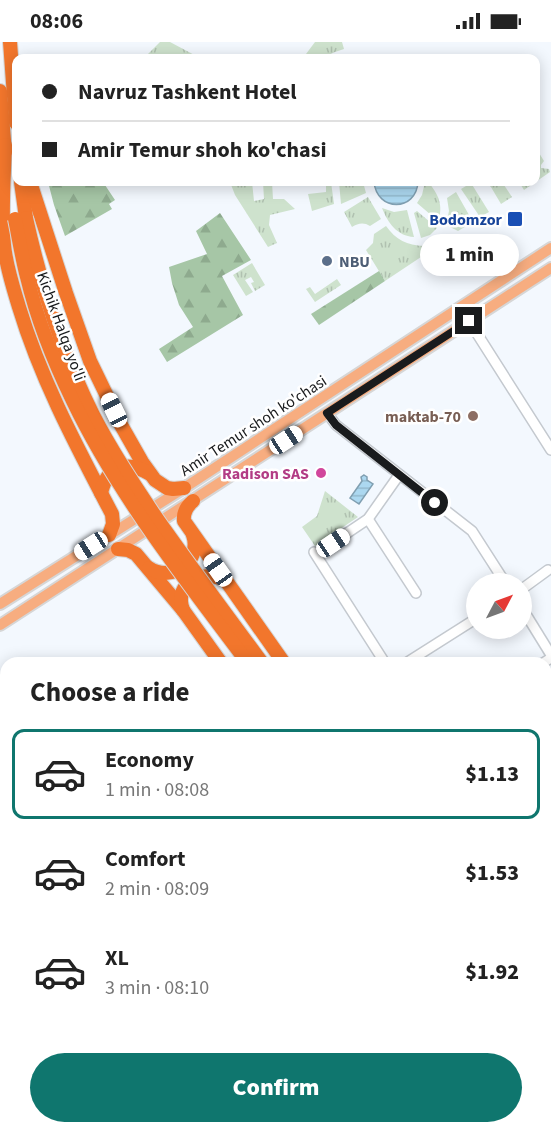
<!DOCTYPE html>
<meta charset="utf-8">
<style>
:root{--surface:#fff;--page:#f6f6f6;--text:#222;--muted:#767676;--line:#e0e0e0;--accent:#0f766e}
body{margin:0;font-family:"Source Sans 3",sans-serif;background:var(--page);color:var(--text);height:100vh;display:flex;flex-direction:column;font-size:22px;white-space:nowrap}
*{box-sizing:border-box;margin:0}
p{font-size:20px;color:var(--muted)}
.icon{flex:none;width:33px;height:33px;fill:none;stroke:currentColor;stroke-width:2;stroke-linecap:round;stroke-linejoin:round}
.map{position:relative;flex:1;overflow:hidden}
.side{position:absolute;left:0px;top:615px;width:552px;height:477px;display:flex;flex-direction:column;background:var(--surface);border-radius:18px 18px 0 0;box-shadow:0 3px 15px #0003}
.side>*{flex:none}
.banner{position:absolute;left:12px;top:12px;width:528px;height:132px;border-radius:12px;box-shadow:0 3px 15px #0003;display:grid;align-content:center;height:132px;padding:0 30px;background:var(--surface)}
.needle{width:39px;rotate:49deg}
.tools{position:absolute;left:466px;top:531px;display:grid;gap:12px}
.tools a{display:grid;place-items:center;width:66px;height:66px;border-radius:50%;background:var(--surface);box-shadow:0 3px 15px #0003;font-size:30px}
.end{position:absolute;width:27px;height:27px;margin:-14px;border:8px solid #191b1d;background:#fff;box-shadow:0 0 0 3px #fff}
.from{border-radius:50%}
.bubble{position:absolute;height:42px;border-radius:21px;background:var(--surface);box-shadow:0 3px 15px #0003;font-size:20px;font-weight:800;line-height:42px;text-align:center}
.car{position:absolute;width:18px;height:36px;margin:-18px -9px;border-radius:8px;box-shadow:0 0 4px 2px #0007;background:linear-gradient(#fff 24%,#345 0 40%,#fff 0 76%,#345 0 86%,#fff 0)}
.banner b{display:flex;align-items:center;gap:21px;height:57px;font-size:22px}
.banner b+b{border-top:2px solid var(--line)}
.banner i{width:15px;height:15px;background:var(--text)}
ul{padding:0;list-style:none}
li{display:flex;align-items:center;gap:18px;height:90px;margin:0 12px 9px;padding:0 18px;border:3px solid transparent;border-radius:12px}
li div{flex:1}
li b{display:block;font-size:22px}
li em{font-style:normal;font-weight:800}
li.selected{border-color:var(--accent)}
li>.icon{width:54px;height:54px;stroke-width:1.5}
h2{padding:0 30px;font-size:27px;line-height:72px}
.button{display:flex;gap:12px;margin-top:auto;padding:12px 30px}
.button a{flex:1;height:69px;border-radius:36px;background:var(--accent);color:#fff;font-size:24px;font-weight:800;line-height:69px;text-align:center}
.status{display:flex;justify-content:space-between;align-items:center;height:42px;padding:0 30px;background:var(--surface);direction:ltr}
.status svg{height:16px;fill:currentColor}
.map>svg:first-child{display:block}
.grass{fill:url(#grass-tufts)}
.forest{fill:url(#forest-firs)}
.water{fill:url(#water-rules);stroke:#809fb1;stroke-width:1.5}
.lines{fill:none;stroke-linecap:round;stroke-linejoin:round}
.minor-casing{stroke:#c4c9cf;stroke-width:12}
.major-casing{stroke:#d6d6d6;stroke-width:14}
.highway-casing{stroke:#d6d6d6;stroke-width:16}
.minor{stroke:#fff;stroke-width:9}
.major{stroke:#f7ad80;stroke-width:10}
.highway{stroke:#f2762c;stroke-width:14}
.highway-bridge-casing{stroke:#d6d6d6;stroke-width:16;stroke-linecap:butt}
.highway-bridge{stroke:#f2762c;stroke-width:14}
.route{stroke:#191b1d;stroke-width:8}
.transit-dot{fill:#1a4fb4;stroke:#fff;stroke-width:2}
.service-dot{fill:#5c6f8a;stroke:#fff;stroke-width:2}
.education-dot{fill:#8d6e63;stroke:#fff;stroke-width:2}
.hotel-dot{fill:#d1479c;stroke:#fff;stroke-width:2}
.labels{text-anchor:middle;stroke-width:5;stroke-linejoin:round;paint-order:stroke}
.transit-label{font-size:16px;font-weight:bold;fill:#164399;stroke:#fff;text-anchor:end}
.service-label{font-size:16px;font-weight:bold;fill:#4e5e75;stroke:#fff;text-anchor:start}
.street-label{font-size:16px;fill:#191b1d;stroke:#fff}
.education-label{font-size:16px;font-weight:bold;fill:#785e54;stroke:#fff;text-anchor:end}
.hotel-label{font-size:16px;font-weight:bold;fill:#b23c85;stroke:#fff;text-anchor:end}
</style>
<div class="status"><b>08:06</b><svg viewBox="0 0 49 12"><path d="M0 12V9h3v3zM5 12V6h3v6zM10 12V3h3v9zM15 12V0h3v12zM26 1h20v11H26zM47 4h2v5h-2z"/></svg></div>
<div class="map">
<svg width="551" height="1092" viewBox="0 0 551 1092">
<defs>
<pattern id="grass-tufts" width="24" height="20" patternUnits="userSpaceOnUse" patternTransform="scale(1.5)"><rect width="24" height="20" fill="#cee2cd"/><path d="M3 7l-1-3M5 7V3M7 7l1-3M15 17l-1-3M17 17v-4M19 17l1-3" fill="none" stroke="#b0c1b0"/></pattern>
<pattern id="forest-firs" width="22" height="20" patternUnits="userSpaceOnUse" patternTransform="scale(1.5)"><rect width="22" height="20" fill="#a6c6a6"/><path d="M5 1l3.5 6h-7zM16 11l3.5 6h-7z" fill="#8eaa8e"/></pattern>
<pattern id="water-rules" width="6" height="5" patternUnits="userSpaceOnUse" patternTransform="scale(1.5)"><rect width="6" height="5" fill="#acd8f0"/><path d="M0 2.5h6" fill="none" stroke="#93b9cd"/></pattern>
</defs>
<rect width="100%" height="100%" fill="#f3f8fe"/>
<!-- grass -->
<g class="grass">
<path d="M160,0h10l30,16h-56z"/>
<path d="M315,0h27l2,7 -9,3 -13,6h-19z"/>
<path d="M536,106l8,13 -3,4v3l8,1 1,3 -26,18 -5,-8h17z"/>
<path d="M230,140h22l2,19 10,-2 -1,-17h9l1,17h11l11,10 -25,6 -1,10 8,18 -9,4 -33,-52z"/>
<path d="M326,140h5l3,22 -22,7 -4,-17 18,-2z"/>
<path d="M339,140h24l3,11 -25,11z"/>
<path d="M425,140h3c10,11 16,24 10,39l-21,-18 5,-8z"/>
<path d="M488,140h14l10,15 -11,7z"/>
<path d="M471,141l18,29 -9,5 -19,-28z"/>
<path d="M456,150l17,30 -15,9 -12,-6 3,-14 -2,-13z"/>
<path d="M368,155l13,22 -11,7c-6,-4 -12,-3 -18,1l-8,-15z"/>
<path d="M382,166l12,4 13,-2 7,27c-17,-1 -26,-14 -32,-29z"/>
<path d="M417,169l20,17 -7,7 -9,3 -7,-25z"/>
<path d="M386,184c10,14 21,19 38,20l3,7 -42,28 -19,-31 7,-7 1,-9z"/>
<path d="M252,221l13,22 -10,6 -4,-8 3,-1 -3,-5 -6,3 8,12 -7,4 -13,-21z"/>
<path d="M337,237l4,6 -26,17 -9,-13 4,-2 5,7z"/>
<path d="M325,449l33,26 -43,29 -13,-19 15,-11z"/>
</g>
<!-- forest -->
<g class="forest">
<path d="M48,140h55l12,18 -6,4 3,5 -47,27 -11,-31z"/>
<path d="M220,171l31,47 -29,16 21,39 -76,47 -8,-13 34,-22 -14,-22 -7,-22 -3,-16 38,-13 -11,-23z"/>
<path d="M379,229l6,10 -66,44 -8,-11z"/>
</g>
<!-- water -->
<g class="water">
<path d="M374,140h44c-2,30 -41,30 -44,0z"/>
<path d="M364,433l3,2v3l6,4 -14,20 -9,-6 12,-17 -1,-4z"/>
</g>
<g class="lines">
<!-- minor casing -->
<g class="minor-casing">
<g id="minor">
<path d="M469,279l82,129"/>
<path d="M327,371l9,12 136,106 34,53"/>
<path d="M368,477l48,74"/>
<path d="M314,510l71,111"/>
<path d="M316,512l52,-35 31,-44"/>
<path d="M522,547l26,-19"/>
<path d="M522,566l29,47"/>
<path d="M406,621l71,-45"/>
<path d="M543,621l8,-5"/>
<path d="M0,747l6,4"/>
<path d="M0,837l6,9"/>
<path d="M0,918l6,-4"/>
<path d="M149,1086l4,6"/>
<path d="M366,1086l3,6"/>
<path d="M255,1092l9,-6"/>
</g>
</g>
<!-- major casing -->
<g class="major-casing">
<g id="major">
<path d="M0,562l184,-116 367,-240"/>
<path d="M0,583l551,-357"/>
<path d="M462,1092l9,-6"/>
<path d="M514,1092l9,-6"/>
</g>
</g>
<!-- highway casing -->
<g class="highway-casing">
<g id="highway">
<path d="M10,0l6,81"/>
<path d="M0,49l5,61"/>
<path d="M5,103c-1,33 -4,67 -1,100 2,21 9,42 15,62 22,73 58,140 93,207l1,10 -4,11"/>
<path d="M21,140l5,36"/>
<path d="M30,140l36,111 24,68 31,64 21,37 13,18 12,8 6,1 11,-1"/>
<path d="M101,451c6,-27 26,-33 49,-19"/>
<path d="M193,459c-7,6 -10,12 -9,20l100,142"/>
<path d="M118,507l10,1 8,4 47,56 38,53"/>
<path d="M149,526c23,15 53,-7 44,-33"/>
<path d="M183,568c-10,-27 20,-41 42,-30"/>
<path d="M546,1042l5,8"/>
<path d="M546,1064l5,8"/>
</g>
</g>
<!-- minor -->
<use href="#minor" class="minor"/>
<!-- major -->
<use href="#major" class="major"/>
<!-- highway -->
<use href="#highway" class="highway"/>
<!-- highway-bridge casing -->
<g class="highway-bridge-casing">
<g id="highway-bridge">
<path d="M26,176c15,68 36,135 67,197 18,35 40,68 62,101 35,50 71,98 107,147"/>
<path d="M15,177c4,20 7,39 12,58 10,42 27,85 46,124 46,95 112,178 175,262"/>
</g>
</g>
<!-- highway-bridge -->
<use href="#highway-bridge" class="highway-bridge"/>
</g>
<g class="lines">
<!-- route -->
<path class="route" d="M435,461l-99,-78 -9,-12 142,-92"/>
</g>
<!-- markers -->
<rect class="transit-dot" x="507" y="169" width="16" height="16" rx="3"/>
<circle class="service-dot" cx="327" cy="219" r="6"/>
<circle class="education-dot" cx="473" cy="374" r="6"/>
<circle class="hotel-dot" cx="321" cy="431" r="6"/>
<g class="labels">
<!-- transit labels -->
<g class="transit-label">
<text x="502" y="183">Bodomzor</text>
</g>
<!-- service labels -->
<g class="service-label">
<text x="339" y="225">NBU</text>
</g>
<!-- street labels -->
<g class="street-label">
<text transform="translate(62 284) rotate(70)" y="6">Kichik Halqa yo'li</text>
<text transform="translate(253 383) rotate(-33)" y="6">Amir Temur shoh ko'chasi</text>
</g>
<!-- education labels -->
<g class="education-label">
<text x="461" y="380">maktab-70</text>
</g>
<!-- hotel labels -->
<g class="hotel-label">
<text x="309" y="437">Radison SAS</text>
</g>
</g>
</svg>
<div class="tools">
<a><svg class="needle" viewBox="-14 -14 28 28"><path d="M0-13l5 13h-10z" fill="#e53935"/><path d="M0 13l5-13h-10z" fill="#767676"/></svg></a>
</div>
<i class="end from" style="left:435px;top:461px"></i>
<i class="end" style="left:469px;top:279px"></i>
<div class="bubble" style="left:420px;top:192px;width:99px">1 min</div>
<i class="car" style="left:114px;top:368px;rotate:334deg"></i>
<i class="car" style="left:286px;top:398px;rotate:57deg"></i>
<i class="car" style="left:333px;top:501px;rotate:56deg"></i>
<i class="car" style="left:91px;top:504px;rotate:238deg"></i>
<i class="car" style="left:218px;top:528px;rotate:325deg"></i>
<div class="banner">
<b><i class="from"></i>Navruz Tashkent Hotel</b>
<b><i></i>Amir Temur shoh ko'chasi</b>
</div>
<section class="side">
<h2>Choose a ride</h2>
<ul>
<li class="selected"><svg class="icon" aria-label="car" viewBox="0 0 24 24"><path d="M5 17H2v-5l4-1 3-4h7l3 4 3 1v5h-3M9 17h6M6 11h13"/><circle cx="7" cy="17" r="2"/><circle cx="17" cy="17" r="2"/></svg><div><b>Economy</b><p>1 min · 08:08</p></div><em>$1.13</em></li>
<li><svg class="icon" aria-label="car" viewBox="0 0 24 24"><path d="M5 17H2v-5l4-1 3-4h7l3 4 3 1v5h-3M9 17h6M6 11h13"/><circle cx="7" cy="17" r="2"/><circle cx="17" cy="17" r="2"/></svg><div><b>Comfort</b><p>2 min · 08:09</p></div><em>$1.53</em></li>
<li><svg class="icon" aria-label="car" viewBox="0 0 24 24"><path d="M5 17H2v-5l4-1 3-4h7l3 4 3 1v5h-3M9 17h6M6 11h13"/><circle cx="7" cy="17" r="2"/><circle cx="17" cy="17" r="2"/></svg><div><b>XL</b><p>3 min · 08:10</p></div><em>$1.92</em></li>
</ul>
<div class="button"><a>Confirm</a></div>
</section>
</div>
